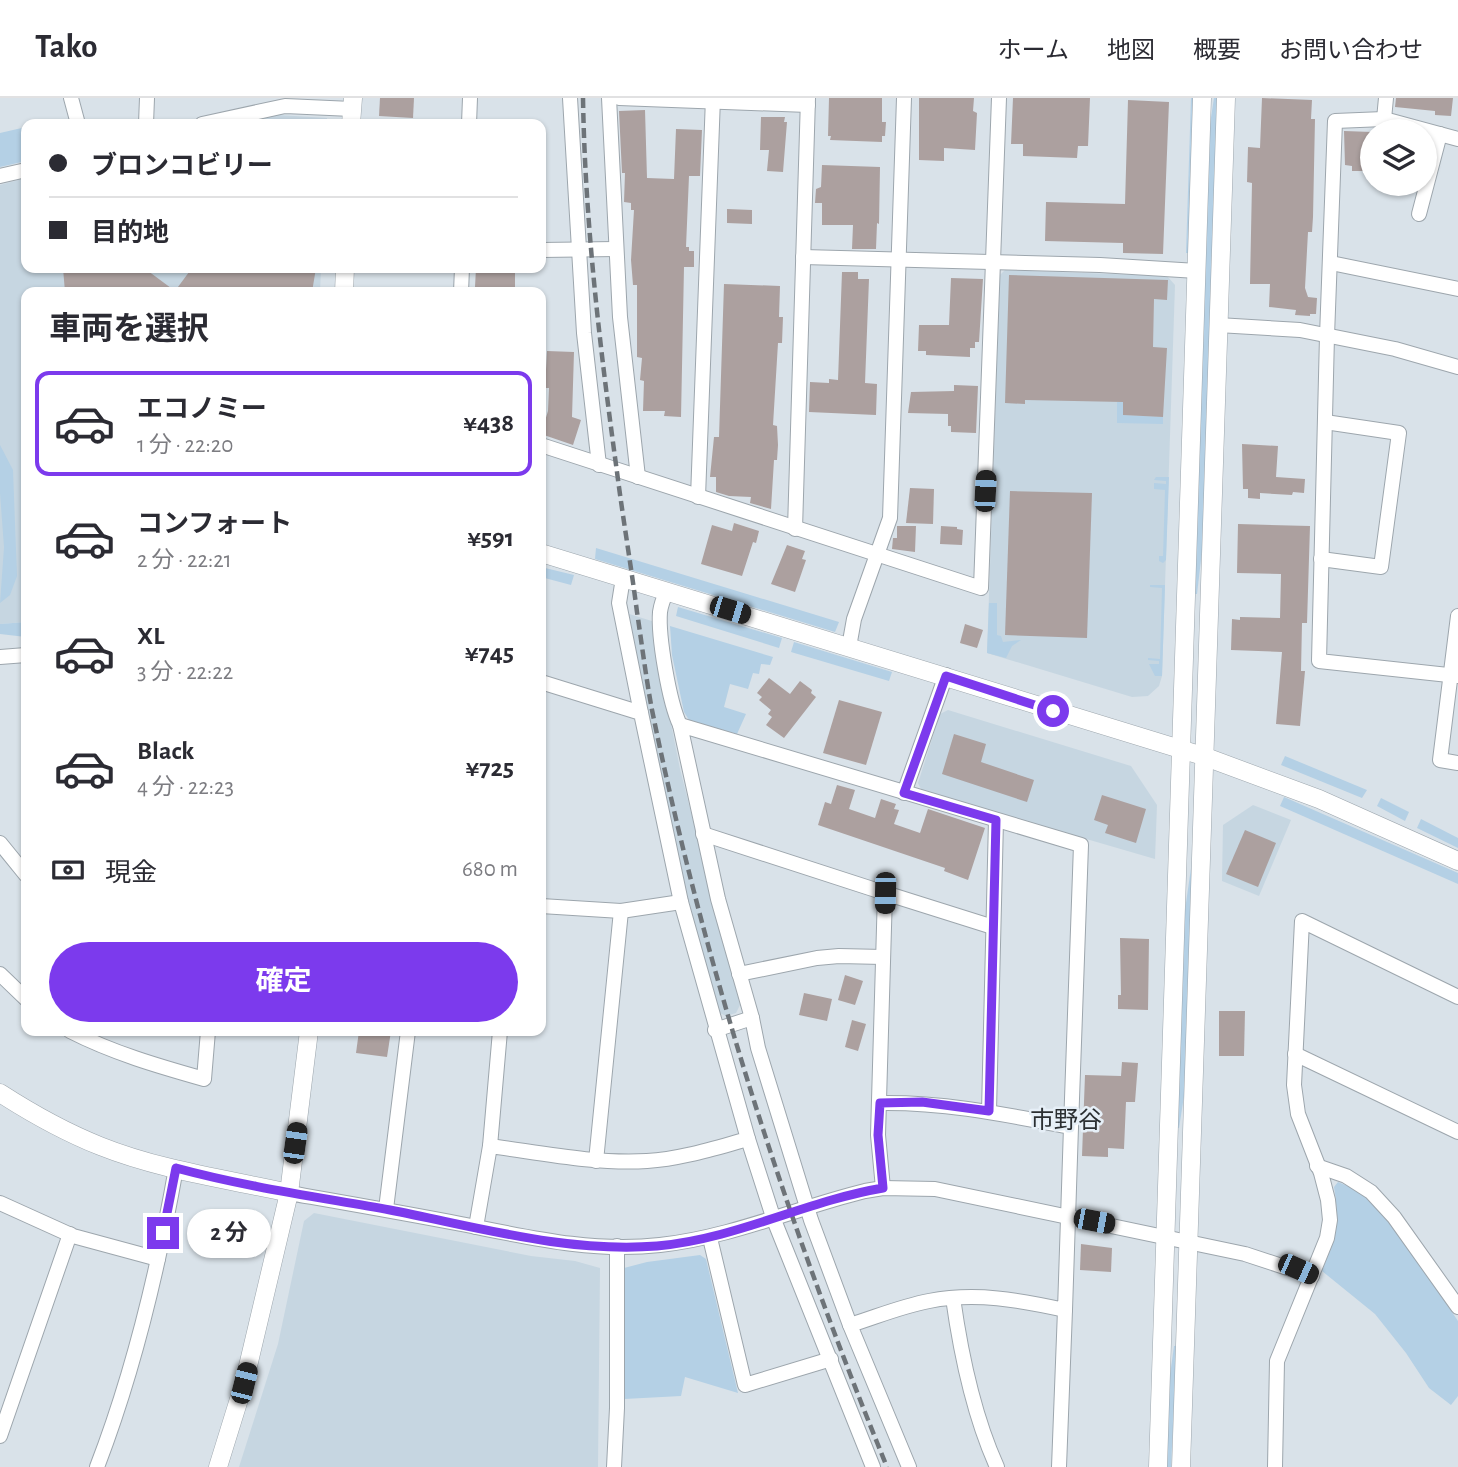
<!DOCTYPE html>
<html lang="ja">
<meta charset="utf-8">
<style>
:root{--surface:#fff;--page:#f7f7f7;--text:#2b2b33;--muted:#7c7c81;--line:#e1e1e2;--accent:#7c3aed}
body{margin:0;font-family:"Alegreya Sans","Noto Sans JP",sans-serif;background:var(--page);color:var(--text);height:100vh;display:flex;flex-direction:column;font-size:26px;white-space:nowrap}
*{box-sizing:border-box;margin:0}
p{font-size:23px;color:var(--muted)}
.icon{flex:none;width:38px;height:38px;fill:none;stroke:currentColor;stroke-width:2;stroke-linecap:round;stroke-linejoin:round}
.map{position:relative;flex:1;overflow:hidden}
.panel{position:absolute;left:21px;top:189px;width:525px;height:749px;display:flex;flex-direction:column;background:var(--surface);border-radius:14px;box-shadow:0 2px 5px #0004}
.panel>*{flex:none}
.hud{position:absolute;left:21px;top:21px;width:525px;height:154px;border-radius:14px;box-shadow:0 2px 5px #0004;display:grid;align-content:center;height:154px;padding:0 28px;background:var(--surface)}
.fabs{position:absolute;left:1360px;top:21px;display:grid;gap:14px}
.fabs a{display:grid;place-items:center;width:77px;height:77px;border-radius:50%;background:var(--surface);box-shadow:0 2px 5px #0004;font-size:35px}
.end{position:absolute;width:32px;height:32px;margin:-16px;border:9px solid #7c3aed;background:#fff;box-shadow:0 0 0 4px #fff}
.from{border-radius:50%}
.bubble{position:absolute;height:49px;border-radius:24px;background:var(--surface);box-shadow:0 2px 5px #0004;font-size:23px;font-weight:700;line-height:49px;text-align:center}
.car{position:absolute;width:21px;height:42px;margin:-21px -10px;border-radius:9px;box-shadow:0 0 5px 2px #0007;background:linear-gradient(#222 24%,#8ab4d8 0 40%,#222 0 76%,#8ab4d8 0 86%,#222 0)}
.hud b{display:flex;align-items:center;gap:24px;height:66px;font-size:26px}
.hud b+b{border-top:2px solid var(--line)}
.hud i{width:18px;height:18px;background:var(--text)}
ul{padding:0;list-style:none}
li{display:flex;align-items:center;gap:21px;height:105px;margin:0 14px 10px;padding:0 14px;border:4px solid transparent;border-radius:14px}
li div{flex:1}
li b{display:block;font-size:26px}
li em{font-style:normal;font-weight:700}
li.selected{border-color:var(--accent)}
li>.icon{width:63px;height:63px;stroke-width:1.5}
h2{padding:0 28px;font-size:32px;line-height:84px}
.pay{display:flex;align-items:center;gap:18px;height:77px;padding:0 28px;font-size:26px}
.pay p{margin-inline-start:auto}
.primary-button{display:flex;gap:14px;margin-top:auto;padding:14px 28px}
.primary-button a{flex:1;height:80px;border-radius:42px;background:var(--accent);color:#fff;font-size:28px;font-weight:700;line-height:80px;text-align:center}
header{display:flex;align-items:center;gap:42px;box-sizing:border-box;height:98px;padding:0 35px;background:var(--surface);border-bottom:2px solid var(--line)}
header strong{font-size:33px}
nav{display:flex;gap:38px;margin-inline-start:auto;font-size:24px}
.map>svg:first-child{display:block}
.built{fill:#c6d6e1}
.green{fill:#b4d0e5}
.building{fill:#aca09f}
.lines{fill:none;stroke-linecap:round;stroke-linejoin:round}
.minor-casing{stroke:#9da6ad;stroke-width:16}
.tertiary-casing{stroke:#9da6ad;stroke-width:19}
.minor{stroke:#fff;stroke-width:14}
.tertiary{stroke:#fff;stroke-width:18}
.rail{stroke:#6d7378;stroke-width:4.5;stroke-dasharray:10 5;stroke-linecap:butt}
.route{stroke:#7c3aed;stroke-width:9}
.labels{text-anchor:middle;stroke-width:5;stroke-linejoin:round;paint-order:stroke}
.quarter-label{font-size:24px;fill:#2b2f32;stroke:#e6eff7}
</style>
<header>
<strong>Tako</strong>
<nav><a>ホーム</a><a>地図</a><a>概要</a><a>お問い合わせ</a></nav>
</header>
<div class="map">
<svg width="1458" height="1369" viewBox="0 0 1458 1369">
<rect width="100%" height="100%" fill="#d9e2e9"/>
<!-- built -->
<g class="built">
<path d="M278,17l49,3v6h-87z"/>
<path d="M26,80v90h295l-1,24h-294v330l-26,2v-439z"/>
<path d="M1005,172l162,6 8,9 -13,391 -3,10 -11,10 -16,1 -145,-44 13,-378z"/>
<path d="M626,515l29,9 3,36 22,111 60,236 -4,8 -10,3 -8,-4 -21,-77 -42,-176z"/>
<path d="M948,612l183,56 26,39 -2,54 -233,-68 -4,-8 22,-69z"/>
<path d="M1253,707l38,15 -32,76 -37,-15 1,-56z"/>
<path d="M314,1115l217,43 44,5 25,7 -2,199h-359l39,-123 26,-123z"/>
</g>
<!-- green -->
<g class="green">
<path d="M1191,0h3l-5,155h-3z"/>
<path d="M1214,0h5l-15,436 -7,60h-4l16,-464z"/>
<path d="M26,29v34l-26,6v-34z"/>
<path d="M1117,304h6v13l40,2v7l-46,-1z"/>
<path d="M0,347l13,25 4,106 -7,19 -10,8 4,-56 -4,-54z"/>
<path d="M1156,379h13l-3,83 -3,3 -4,-2v-5h4l2,-66 -11,-1v-6l12,1v-3l-12,-1z"/>
<path d="M596,450l243,74 -4,10 -240,-73z"/>
<path d="M541,469l33,8 -3,10 -30,-8z"/>
<path d="M1150,487h15l-3,91h-7l-6,-12h10v-3l-11,-1v-2l12,1 2,-71 -12,-1z"/>
<path d="M989,505h8v32l4,1 2,6 18,-2 -9,6 -6,12 -19,-5z"/>
<path d="M678,509l104,31 -3,10 -103,-32z"/>
<path d="M26,524v15l-26,-3v-10z"/>
<path d="M670,528l103,31 -3,8 -9,-1 -2,10 -6,-1 -5,16 -18,-5 -6,23 22,7 -9,20 -48,-14 -5,-8 -12,-57z"/>
<path d="M794,544l98,30 -3,9 -98,-29z"/>
<path d="M1285,658l82,34 -5,8 -81,-33z"/>
<path d="M1284,699l174,76v11l-178,-78z"/>
<path d="M1381,700l28,14 -4,9 -28,-15z"/>
<path d="M1421,721l37,19v10l-41,-20z"/>
<path d="M1192,763h2l-7,216 -8,51h-3l8,-211z"/>
<path d="M1338,1084l24,10 13,14 20,23 63,92v75l-7,9 -22,-17 -23,-35 -31,-39 -53,-43c13,-32 18,-50 12,-84z"/>
<path d="M700,1157l6,4 32,134 -53,-16 -4,19 -57,3v-131l23,-6z"/>
<path d="M1174,1248h3l-6,121h-5v-63z"/>
</g>
<!-- building -->
<g class="building">
<path d="M380,0h34l-1,20 -34,-2z"/>
<path d="M829,0h53v24h4l-1,14h-3v6l-52,-2 1,-4h-3z"/>
<path d="M919,0h55l-1,13 4,2 -2,37 -31,-2v13l-25,-1z"/>
<path d="M1013,0h77l-2,48h-10l-1,12 -54,-2v-12h-12z"/>
<path d="M1262,0l50,2 -1,19h4l-2,98 -1,15h-4l-3,56 3,9 9,1 -1,16h-6v2l-15,-1 1,-5 -27,-3 1,-23h-20l2,-101 -5,-1 1,-35 12,1z"/>
<path d="M1396,0h57l-2,18 -16,-1v-4l-40,-4z"/>
<path d="M1128,2l41,2 -6,152 -40,-1v-10l-78,-2 1,-39 79,2z"/>
<path d="M645,12l2,68 27,1 2,-50 26,1 -2,46h-11l-3,71h3v4h5v16h-10l-3,150 -17,-1 1,-5h-22l1,-30 -4,-1 2,-22 -5,-1v-72h-4l-2,-25 3,-50h-3v-7l-7,-1 1,-29h-3l-3,-62z"/>
<path d="M761,19h24l-1,5h3l-4,50 -16,-1 2,-21h-9z"/>
<path d="M1344,33l28,1 -1,28h-3v11h-16v-5l-7,-1z"/>
<path d="M822,67l58,2 -1,57 -2,-1 -1,26h-24l1,-24h-31v-22h-7l1,-14 5,-2z"/>
<path d="M727,111l25,1v14l-25,-1z"/>
<path d="M63,170h81l31,23 17,-23h124l-4,24h-247z"/>
<path d="M476,170h39v24h-33v-5h-7z"/>
<path d="M842,174h16v7h11l-4,104 12,1 -1,31 -67,-3 1,-30 19,1v-4l9,1z"/>
<path d="M1009,177l159,5 -1,20 -13,-1 -1,48 14,1 -4,69 -40,-2v-13l-98,-2v4l-20,-1z"/>
<path d="M951,180l32,1 -4,63h-4v6h-5v9l-44,-2v-4h-8l1,-26h30z"/>
<path d="M724,186l56,2 -1,31h4l-1,26h-4l-5,82 4,1 1,19 -1,15h-3l-3,49 -21,-6 1,-6 -22,-1 -13,-4v-15h-6l4,-40h5z"/>
<path d="M547,253l27,1 -2,65 9,3 -8,25 -32,-11 7,-23 1,-23h-4z"/>
<path d="M954,287l24,1 -2,47 -25,-1v-6h-3v-12l-40,-1 3,-21 43,-1z"/>
<path d="M1242,346l36,2 -2,31 29,2 -1,14 -11,-1 -1,3 -32,-2v6l-12,-1v-9h-5z"/>
<path d="M910,390l24,1 -1,35 -27,-1z"/>
<path d="M1010,393l82,2 -5,145 -82,-3z"/>
<path d="M734,425l25,8 -3,12 -3,-1 -11,34 -41,-12 11,-39 20,6z"/>
<path d="M1238,426l72,2 -3,97h-5l-1,48h4l-5,55 -24,-2 6,-72 -51,-2 1,-31 8,1v-3l40,1 1,-44 -44,-1z"/>
<path d="M897,428h19l-1,26 -23,-3 1,-11h4z"/>
<path d="M941,428l16,1v2l6,1 -1,15 -22,-1z"/>
<path d="M787,447l18,6 -3,8 4,1 -11,32 -24,-8z"/>
<path d="M965,526l18,6 -6,18 -17,-5z"/>
<path d="M769,580l21,16 10,-13 12,9 -1,3 5,4 -32,41 -18,-13 6,-8 -4,-3 3,-4 -12,-10 3,-3 -5,-4z"/>
<path d="M839,602l43,12 -16,53 -43,-12z"/>
<path d="M954,636l32,10 -5,18 53,18 -7,22 -85,-28z"/>
<path d="M837,687l18,5 -6,19 26,9 6,-19 15,5 -2,5 5,1 -5,14 26,9 8,-24 57,19 -17,52 -24,-9 1,-3 -127,-43 7,-23 6,2z"/>
<path d="M1102,697l44,14 -10,34 -31,-10 3,-8 -14,-5z"/>
<path d="M1245,732l31,13 -18,44 -32,-13z"/>
<path d="M1120,840l29,1 -1,71 -30,-1v-14h3z"/>
<path d="M845,877l18,6 -8,24 -17,-5z"/>
<path d="M804,895l28,6 -5,22 -28,-6z"/>
<path d="M1219,913h26l-1,45h-25z"/>
<path d="M852,922l14,4 -8,27 -13,-4z"/>
<path d="M359,933h32l-4,26 -31,-4z"/>
<path d="M1122,964l16,1 -3,39h-9l-2,47 -16,-1v9l-26,-1 3,-81 36,1z"/>
<path d="M1081,1146l31,4 -1,24 -31,-2z"/>
</g>
<g class="lines">
<!-- minor casing -->
<g class="minor-casing">
<g id="minor">
<path d="M71,0l7,26"/>
<path d="M570,0l14,235 15,132"/>
<path d="M609,0l11,219 18,160"/>
<path d="M619,0l189,7"/>
<path d="M1384,21l2,-21"/>
<path d="M146,26l1,-26"/>
<path d="M202,26l83,-18 67,3"/>
<path d="M469,26l1,-26"/>
<path d="M1458,41l-74,-20 -49,2 -8,215 -8,325 139,15"/>
<path d="M0,78l26,-6"/>
<path d="M1419,116l21,-80"/>
<path d="M541,152l75,-1"/>
<path d="M803,159l297,8 97,6"/>
<path d="M1331,165l127,26"/>
<path d="M461,194l1,-24"/>
<path d="M1218,227l82,5 95,19 63,18"/>
<path d="M541,347l440,143 18,-490"/>
<path d="M698,399l15,-399"/>
<path d="M795,431l13,-431"/>
<path d="M1321,461l60,8 18,-134 -74,-11"/>
<path d="M623,480l-4,25 22,110"/>
<path d="M667,493c-3,6 -6,14 -7,21 -2,24 9,90 20,113"/>
<path d="M1458,518l-18,144 18,3"/>
<path d="M849,549l5,-28 36,-101 14,-420"/>
<path d="M0,559l26,-2"/>
<path d="M904,695l42,-118"/>
<path d="M703,736l182,59 -7,242 5,53"/>
<path d="M0,745l26,32"/>
<path d="M885,795l108,34"/>
<path d="M541,808l80,5 60,-9"/>
<path d="M0,876l26,25"/>
<path d="M739,876l78,-16 22,-2 44,1"/>
<path d="M715,932l37,-12"/>
<path d="M70,933c43,22 88,35 134,48l4,-48"/>
<path d="M1295,956l163,78"/>
<path d="M989,1013l7,-291"/>
<path d="M748,1041l26,81 99,247"/>
<path d="M490,1048l10,-115"/>
<path d="M596,1063l25,-250"/>
<path d="M1317,1068l29,10 25,16 23,25 64,90"/>
<path d="M289,1095c57,10 115,20 172,31 66,13 132,29 199,21 72,-8 136,-37 205,-54l18,-3 52,1 310,65 67,22"/>
<path d="M0,1105l73,33 85,23"/>
<path d="M386,1111l22,-178"/>
<path d="M476,1129l14,-81c52,7 104,18 157,15 34,-2 68,-13 101,-22l-67,-237 -40,-189 -100,-31"/>
<path d="M710,1140l35,147 86,-26"/>
<path d="M953,1200c8,57 20,116 44,169"/>
<path d="M850,1227l-39,-105 -53,-172 -6,-30 -34,-119 -38,-174 401,120 -10,282c-64,-12 -125,-25 -191,-24"/>
<path d="M0,1338l70,-202"/>
<path d="M97,1369c37,-96 61,-197 79,-299"/>
<path d="M614,1369l3,-59v-162"/>
<path d="M909,1369l-59,-142c26,-8 52,-19 79,-24 47,-9 90,-1 136,9l6,-183"/>
<path d="M1059,1369l6,-157"/>
<path d="M1275,1369l2,-106 50,-123 3,-18 -2,-20 -7,-27 -23,-59 -4,-29 8,-164 156,76"/>
</g>
</g>
<!-- tertiary casing -->
<g class="tertiary-casing">
<g id="tertiary">
<path d="M351,26l2,-26"/>
<path d="M344,194l1,-24"/>
<path d="M541,455l662,203 116,43 139,62"/>
<path d="M0,995c31,20 65,39 100,53 60,24 126,33 189,47"/>
<path d="M218,1369l26,-84 45,-190 20,-162"/>
<path d="M1158,1369l44,-1369"/>
<path d="M1181,1369l45,-1369"/>
</g>
</g>
<!-- minor -->
<use href="#minor" class="minor"/>
<!-- tertiary -->
<use href="#tertiary" class="tertiary"/>
<!-- rail -->
<path class="rail" d="M583,0c2,125 17,250 34,374 6,47 14,93 20,140 5,33 9,66 15,98 53,260 135,512 235,757"/>
</g>
<g class="lines">
<!-- route -->
<path class="route" d="M163,1135l13,-65c70,19 142,29 214,42 88,17 176,43 267,36 79,-7 149,-45 226,-58l-5,-53 2,-32 42,-1 67,9 7,-291 -92,-27 42,-117 107,35"/>
</g>
<g class="labels">
<!-- quarter labels -->
<g class="quarter-label">
<text x="1066" y="1030">市野谷</text>
</g>
</g>
</svg>
<div class="fabs">
<a><svg class="icon" aria-label="layers" viewBox="0 0 24 24"><path d="M12 4l9 5-9 5-9-5zM3 14l9 5 9-5"/></svg></a>
</div>
<i class="end from" style="left:1053px;top:613px"></i>
<i class="end" style="left:163px;top:1135px"></i>
<div class="bubble" style="left:187px;top:1111px;width:84px">2 分</div>
<i class="car" style="left:985px;top:393px;rotate:3deg"></i>
<i class="car" style="left:730px;top:512px;rotate:107deg"></i>
<i class="car" style="left:885px;top:795px;rotate:181deg"></i>
<i class="car" style="left:295px;top:1045px;rotate:8deg"></i>
<i class="car" style="left:1094px;top:1123px;rotate:101deg"></i>
<i class="car" style="left:1298px;top:1171px;rotate:114deg"></i>
<i class="car" style="left:244px;top:1285px;rotate:14deg"></i>
<div class="hud">
<b><i class="from"></i>ブロンコビリー</b>
<b><i></i>目的地</b>
</div>
<section class="panel">
<h2>車両を選択</h2>
<ul>
<li class="selected"><svg class="icon" aria-label="car" viewBox="0 0 24 24"><path d="M5 17H2v-5l4-1 3-4h7l3 4 3 1v5h-3M9 17h6M6 11h13"/><circle cx="7" cy="17" r="2"/><circle cx="17" cy="17" r="2"/></svg><div><b>エコノミー</b><p>1 分 · 22:20</p></div><em>¥438</em></li>
<li><svg class="icon" aria-label="car" viewBox="0 0 24 24"><path d="M5 17H2v-5l4-1 3-4h7l3 4 3 1v5h-3M9 17h6M6 11h13"/><circle cx="7" cy="17" r="2"/><circle cx="17" cy="17" r="2"/></svg><div><b>コンフォート</b><p>2 分 · 22:21</p></div><em>¥591</em></li>
<li><svg class="icon" aria-label="car" viewBox="0 0 24 24"><path d="M5 17H2v-5l4-1 3-4h7l3 4 3 1v5h-3M9 17h6M6 11h13"/><circle cx="7" cy="17" r="2"/><circle cx="17" cy="17" r="2"/></svg><div><b>XL</b><p>3 分 · 22:22</p></div><em>¥745</em></li>
<li><svg class="icon" aria-label="car" viewBox="0 0 24 24"><path d="M5 17H2v-5l4-1 3-4h7l3 4 3 1v5h-3M9 17h6M6 11h13"/><circle cx="7" cy="17" r="2"/><circle cx="17" cy="17" r="2"/></svg><div><b>Black</b><p>4 分 · 22:23</p></div><em>¥725</em></li>
</ul>
<div class="pay"><svg class="icon" aria-label="cash" viewBox="0 0 24 24"><path d="M3 7h18v10H3z"/><circle cx="12" cy="12" r="2"/></svg>現金<p>680 m</p></div>
<div class="primary-button"><a>確定</a></div>
</section>
</div>
